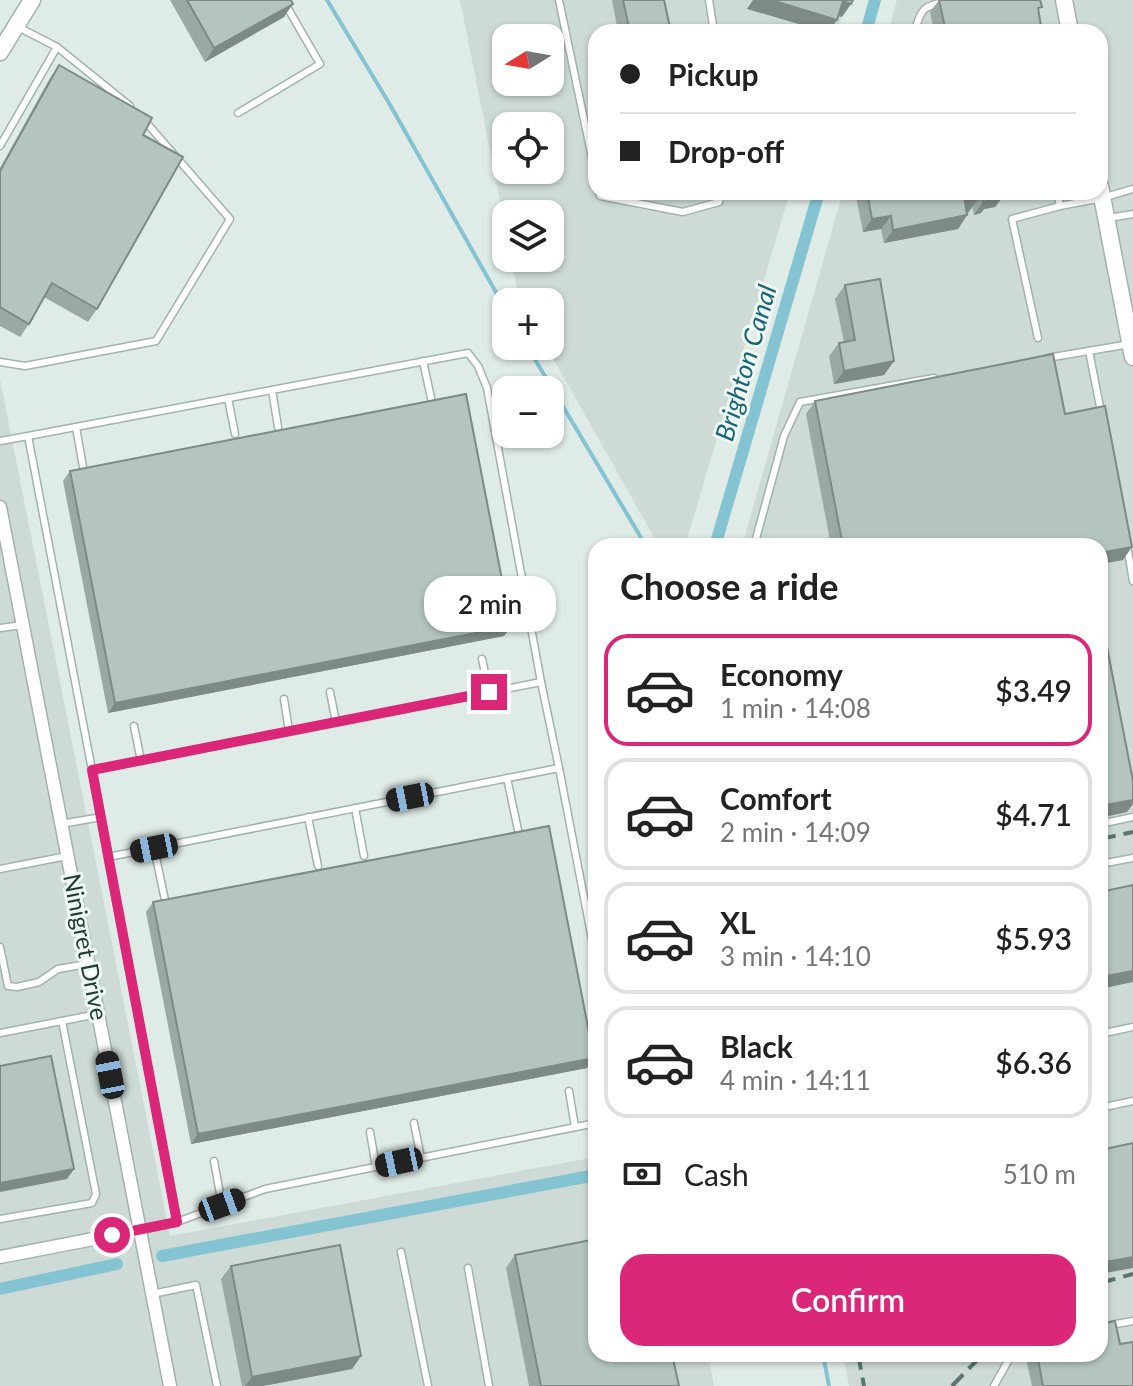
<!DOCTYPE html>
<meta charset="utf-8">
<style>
:root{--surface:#fff;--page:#f2f2f2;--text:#222;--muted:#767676;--line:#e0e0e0;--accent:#db2777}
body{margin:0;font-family:Lato,sans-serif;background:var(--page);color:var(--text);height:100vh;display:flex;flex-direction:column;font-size:30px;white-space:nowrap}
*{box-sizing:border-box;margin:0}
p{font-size:26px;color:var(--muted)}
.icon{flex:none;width:44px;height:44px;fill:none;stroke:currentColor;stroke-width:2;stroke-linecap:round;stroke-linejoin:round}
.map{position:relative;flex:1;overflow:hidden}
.details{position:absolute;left:588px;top:538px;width:520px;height:824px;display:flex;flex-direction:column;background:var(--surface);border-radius:24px;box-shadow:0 2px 6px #0004}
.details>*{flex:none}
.guide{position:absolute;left:588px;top:24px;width:520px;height:176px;border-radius:24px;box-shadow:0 2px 6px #0004;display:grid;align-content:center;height:176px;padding:0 32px;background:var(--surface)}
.needle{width:52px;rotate:259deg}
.controls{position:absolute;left:492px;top:24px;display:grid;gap:16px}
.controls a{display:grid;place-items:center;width:72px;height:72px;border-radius:16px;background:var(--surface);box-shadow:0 2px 6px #0004;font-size:40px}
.end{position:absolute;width:36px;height:36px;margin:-18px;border:10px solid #db2777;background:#fff;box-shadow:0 0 0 4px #fff}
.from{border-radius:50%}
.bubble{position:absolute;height:56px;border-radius:24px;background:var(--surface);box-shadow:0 2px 6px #0004;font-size:26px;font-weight:600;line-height:56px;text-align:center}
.car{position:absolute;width:24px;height:48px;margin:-24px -12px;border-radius:10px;box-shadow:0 0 6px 2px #0007;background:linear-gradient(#222 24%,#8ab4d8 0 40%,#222 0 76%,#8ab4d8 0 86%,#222 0)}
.guide b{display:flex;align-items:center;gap:28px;height:76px;font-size:30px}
.guide b+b{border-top:2px solid var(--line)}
.guide i{width:20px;height:20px;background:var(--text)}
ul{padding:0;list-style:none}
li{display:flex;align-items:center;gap:24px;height:112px;margin:0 16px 12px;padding:0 16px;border:4px solid var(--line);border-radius:24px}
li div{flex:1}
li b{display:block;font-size:30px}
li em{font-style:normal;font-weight:600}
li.active{border-color:var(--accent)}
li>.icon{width:72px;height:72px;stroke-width:1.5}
h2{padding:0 32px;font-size:36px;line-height:96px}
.pay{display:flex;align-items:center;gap:20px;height:88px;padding:0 32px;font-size:30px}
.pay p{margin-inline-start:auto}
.action{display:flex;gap:16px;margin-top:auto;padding:16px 32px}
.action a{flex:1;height:92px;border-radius:24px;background:var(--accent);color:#fff;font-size:32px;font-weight:600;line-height:92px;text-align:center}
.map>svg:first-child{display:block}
.built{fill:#cddad5;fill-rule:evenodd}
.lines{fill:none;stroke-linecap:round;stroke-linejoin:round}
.stream{stroke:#84c3d2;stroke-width:4}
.canal{stroke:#84c3d2;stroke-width:12}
.service-casing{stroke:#a2b3ad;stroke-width:9}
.minor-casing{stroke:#a2b3ad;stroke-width:15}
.tertiary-casing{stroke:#a2b3ad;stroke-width:19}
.service{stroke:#fff;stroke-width:6}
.minor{stroke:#fff;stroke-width:12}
.tertiary{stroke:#fff;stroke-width:16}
.rail{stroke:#597770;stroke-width:4;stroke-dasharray:16 8;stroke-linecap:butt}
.wall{fill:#9ba9a4}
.shaded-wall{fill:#7e8a86}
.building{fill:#b4c5bf;stroke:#7e8a86;stroke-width:2}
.route{stroke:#db2777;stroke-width:10}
.labels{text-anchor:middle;stroke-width:6;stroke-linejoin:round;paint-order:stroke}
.street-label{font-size:24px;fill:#1f3b35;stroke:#eff7f3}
.water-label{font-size:26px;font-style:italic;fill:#186578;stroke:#eff7f3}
</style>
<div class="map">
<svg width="1133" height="1386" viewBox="0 0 1133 1386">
<rect width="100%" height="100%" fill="#dfebe6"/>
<!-- built -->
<g class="built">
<path d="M460,0h387l-10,32h-241v160h194l-105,354h-26l-113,-200h4v-44h-29l-2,-4 -8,-40h39v-44h-44v17zM506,38h44v44h-44zM506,126h44v44h-44z"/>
<path d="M897,0h236v1386h-284l-6,-32h257v-808h-358l101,-354h257v-160h-212z"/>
<path d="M0,379l170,857 426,-79v197h112l6,32h-714z"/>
</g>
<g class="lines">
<!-- stream -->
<g class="stream">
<path d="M327,0l62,103 117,207"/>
<path d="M527,346l119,200"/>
<path d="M823,1354l6,32"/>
</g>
<!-- canal -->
<g class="canal">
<path d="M866,32l9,-32"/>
<path d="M715,546l104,-354"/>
<path d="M162,1256l434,-81"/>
<path d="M0,1289l117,-25"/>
</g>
<!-- service casing -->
<g class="service-casing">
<g id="service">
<path d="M559,0l37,177"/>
<path d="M709,0l5,32"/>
<path d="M16,26l41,21 73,59"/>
<path d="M915,32c6,-28 12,-26 38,-32"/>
<path d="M238,113l82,-49 -37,-64"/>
<path d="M0,146l57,-99"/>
<path d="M599,192l1,4 83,16 36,-10 1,-10"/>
<path d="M1057,192l3,14 42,-8 31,-9"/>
<path d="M1109,218l24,-4"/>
<path d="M1038,338l-26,-119 48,-13"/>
<path d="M1089,351l12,61"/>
<path d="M1047,358l83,-14"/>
<path d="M423,361l8,37"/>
<path d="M0,362l25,4 131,-25 74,-122 -86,-99"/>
<path d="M272,390l6,37"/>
<path d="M228,398l7,36"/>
<path d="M76,427l7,40"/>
<path d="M28,436l440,-83 10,13 9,22 54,294 -449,88"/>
<path d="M0,441l28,-5 73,381"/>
<path d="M1127,545l6,36"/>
<path d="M754,546l30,-110 16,-34 134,-24"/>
<path d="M0,628l23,-3"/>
<path d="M482,659l7,33"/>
<path d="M541,682l18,86"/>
<path d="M330,692l6,30"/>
<path d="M284,699l5,32"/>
<path d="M134,726l7,35"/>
<path d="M507,778l11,52"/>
<path d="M355,808l9,48"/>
<path d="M308,817l10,49"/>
<path d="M61,824l40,-7 7,40"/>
<path d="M1100,824l33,-7"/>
<path d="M154,848l11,52"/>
<path d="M1100,864l33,-6"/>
<path d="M0,869l67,-13"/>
<path d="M0,947l8,39 9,1 22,-5 19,-13 29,-5"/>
<path d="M0,1033l98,-19"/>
<path d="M1100,1034l33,-7"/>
<path d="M569,1091l6,36"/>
<path d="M1100,1108l33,-7"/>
<path d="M414,1123l7,35"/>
<path d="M370,1132l6,35"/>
<path d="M214,1161l8,44"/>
<path d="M0,1219l92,-16 4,-9 -34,-173"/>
<path d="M177,1222l-69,-365 451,-89 37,192"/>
<path d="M140,1230l37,-8 88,-33 331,-66"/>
<path d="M401,1252l27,134"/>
<path d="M468,1268l21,118"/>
<path d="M152,1294l44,-9 21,101"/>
<path d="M1100,1327l33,-6"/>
<path d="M994,1386l18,-32"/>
</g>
</g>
<!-- minor casing -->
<g class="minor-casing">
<g id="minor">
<path d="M0,507l170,879"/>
<path d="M0,1257l140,-27"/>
</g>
</g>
<!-- tertiary casing -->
<g class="tertiary-casing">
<g id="tertiary">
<path d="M1064,0l6,32"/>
<path d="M0,52l32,-52"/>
<path d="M1100,186l33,171"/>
</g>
</g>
<!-- service -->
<use href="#service" class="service"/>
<!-- minor -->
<use href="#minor" class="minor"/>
<!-- tertiary -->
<use href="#tertiary" class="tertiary"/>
<!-- rail -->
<g class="rail">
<path d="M1100,839l33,-7"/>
<path d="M1100,1283l33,-9"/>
<path d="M858,1354l6,32"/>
<path d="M952,1386l31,-32"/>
</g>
</g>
<!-- wall -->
<g class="wall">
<path d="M170,0h121l-7,17 -79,45z"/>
<path d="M612,0h52l7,32h-53z"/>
<path d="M939,0l100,12 -1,20h-104l-4,-20z"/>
<path d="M59,65l84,70 -46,174 -9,13 -44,-25 -15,27 -9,13 -20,-11v-158l50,-90z"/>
<path d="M855,192h155l-5,1 -10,14 -11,2 -3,4 -7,2 -2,-9 -5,7v2l-9,14 -74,14 -3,-14 -18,3z"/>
<path d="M845,285l49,76 -10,14 -50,9 -5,-28 10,-13 5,-1 -9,-43z"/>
<path d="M815,401l250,13 58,146 -23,4v-18h-269l-25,-132z"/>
<path d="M70,471l441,155 -7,10 -396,77 -45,-232z"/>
<path d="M153,902l434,166 -396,76 -45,-232z"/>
<path d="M515,1255l164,131h-150l-23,-118z"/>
<path d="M231,1266l130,90 -9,13 -89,17h-21l-21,-107z"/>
<path d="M1120,1344l13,42h-101l-7,-32h75z"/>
</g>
<!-- shaded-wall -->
<g class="shaded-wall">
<path d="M753,0h18l66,20 -8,12h-3l-79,-23z"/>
<path d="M843,1l8,3 -9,13 -8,-2z"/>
<path d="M293,4l-9,13 -79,45 9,-14z"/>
<path d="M1041,26l-3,6h-25z"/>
<path d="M1005,194l-10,13 -11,2 -3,4 -7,2 9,-13 8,-6z"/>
<path d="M964,196l13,4 -9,13 -14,-4z"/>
<path d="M967,215l-9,14 -74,14 9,-13z"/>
<path d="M891,216l-10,13 -18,3 9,-13z"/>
<path d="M894,361l-10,14 -50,9 10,-13z"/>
<path d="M1132,547l-9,13 -23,4v-11z"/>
<path d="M511,626l-7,10 -396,77 7,-10z"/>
<path d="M1133,800v4l-6,8 -27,6v-12z"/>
<path d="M1133,971v11l-33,7 1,-12z"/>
<path d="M594,1058l-7,10 -396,76 7,-10z"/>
<path d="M74,1169l-7,10 -67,13v-9z"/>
<path d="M1133,1257v11l-33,6v-11z"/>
<path d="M361,1356l-9,13 -89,17h-18l7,-9z"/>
</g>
<!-- building -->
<g class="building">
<path d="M187,0h104l2,4 -79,44z"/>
<path d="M623,0h41l7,32h-41z"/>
<path d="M771,0h82l-2,4 -8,-3 -6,19z"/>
<path d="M939,0h101l2,7 -4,1 3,18 -28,6h-67z"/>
<path d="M59,65l93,53 -9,17 40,22 -86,152 -45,-26 -23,41 -29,-17v-136z"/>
<path d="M867,192h111l-1,8 -13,-4 3,19 -74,15 -2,-14 -19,3z"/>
<path d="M981,192h23l1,2 -14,2 -1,4 -7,2z"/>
<path d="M880,279l14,82 -50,10 -5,-28 16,-3 -10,-55z"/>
<path d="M1053,354l12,60 40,-8 27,141 -32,6v-7h-257l-28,-145z"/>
<path d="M466,394l45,232 -396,77 -45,-232z"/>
<path d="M1100,611l33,170v19l-33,6z"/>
<path d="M549,826l45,232 -396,76 -45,-232z"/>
<path d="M1133,885v86l-32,6 3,15h-4v-100z"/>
<path d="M51,1056l23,113 -74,14v-117z"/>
<path d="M1133,1143v114l-33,6v-113z"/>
<path d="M596,1239v115h76l7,32h-138l-26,-131z"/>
<path d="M340,1245l21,111 -109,21 -21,-111z"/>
<path d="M1115,1321l5,23 13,-2v44h-90l-6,-32h63v-30z"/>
</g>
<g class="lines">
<!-- route -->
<path class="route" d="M112,1235l65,-13 -85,-452 397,-78"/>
</g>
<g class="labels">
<!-- street labels -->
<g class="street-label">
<text transform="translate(85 947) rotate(79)" y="8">Ninigret Drive</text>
</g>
<!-- water labels -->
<g class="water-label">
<text transform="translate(746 363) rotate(-74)" y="9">Brighton Canal</text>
</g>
</g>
</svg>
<div class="controls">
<a><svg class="needle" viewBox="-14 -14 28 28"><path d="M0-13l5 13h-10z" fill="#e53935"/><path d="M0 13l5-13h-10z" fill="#767676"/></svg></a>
<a><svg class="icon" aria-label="locate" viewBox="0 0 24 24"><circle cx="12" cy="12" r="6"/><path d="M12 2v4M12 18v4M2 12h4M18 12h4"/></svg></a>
<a><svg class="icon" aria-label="layers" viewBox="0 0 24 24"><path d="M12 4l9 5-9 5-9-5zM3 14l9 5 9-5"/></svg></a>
<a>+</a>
<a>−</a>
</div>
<i class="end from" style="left:112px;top:1235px"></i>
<i class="end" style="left:489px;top:692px"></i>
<div class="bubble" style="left:424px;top:576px;width:132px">2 min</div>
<i class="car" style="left:410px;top:797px;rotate:259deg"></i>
<i class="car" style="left:154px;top:848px;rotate:259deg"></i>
<i class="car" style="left:110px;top:1075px;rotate:349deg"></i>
<i class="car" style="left:399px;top:1162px;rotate:258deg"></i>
<i class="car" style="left:222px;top:1205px;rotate:70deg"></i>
<div class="guide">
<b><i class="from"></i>Pickup</b>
<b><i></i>Drop-off</b>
</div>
<section class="details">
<h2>Choose a ride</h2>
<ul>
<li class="active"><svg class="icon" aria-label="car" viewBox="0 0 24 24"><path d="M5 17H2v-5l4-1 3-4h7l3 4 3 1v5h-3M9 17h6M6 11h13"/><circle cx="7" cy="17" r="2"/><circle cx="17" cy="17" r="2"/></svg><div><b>Economy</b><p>1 min · 14:08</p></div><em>$3.49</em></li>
<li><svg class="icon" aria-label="car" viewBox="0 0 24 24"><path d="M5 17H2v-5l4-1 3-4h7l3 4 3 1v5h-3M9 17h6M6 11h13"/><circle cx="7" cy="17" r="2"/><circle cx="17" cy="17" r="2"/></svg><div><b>Comfort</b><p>2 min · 14:09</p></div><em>$4.71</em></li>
<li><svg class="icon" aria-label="car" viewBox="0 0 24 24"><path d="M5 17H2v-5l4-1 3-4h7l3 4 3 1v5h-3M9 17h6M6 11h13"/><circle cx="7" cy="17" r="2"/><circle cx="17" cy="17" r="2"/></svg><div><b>XL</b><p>3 min · 14:10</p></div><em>$5.93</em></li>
<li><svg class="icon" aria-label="car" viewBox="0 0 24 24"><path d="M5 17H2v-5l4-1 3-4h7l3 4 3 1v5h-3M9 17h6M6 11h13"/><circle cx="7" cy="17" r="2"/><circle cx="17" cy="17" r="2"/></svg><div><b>Black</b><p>4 min · 14:11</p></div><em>$6.36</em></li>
</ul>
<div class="pay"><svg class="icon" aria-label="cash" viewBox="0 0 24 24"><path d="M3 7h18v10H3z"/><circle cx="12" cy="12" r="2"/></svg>Cash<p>510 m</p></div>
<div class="action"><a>Confirm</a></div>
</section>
</div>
